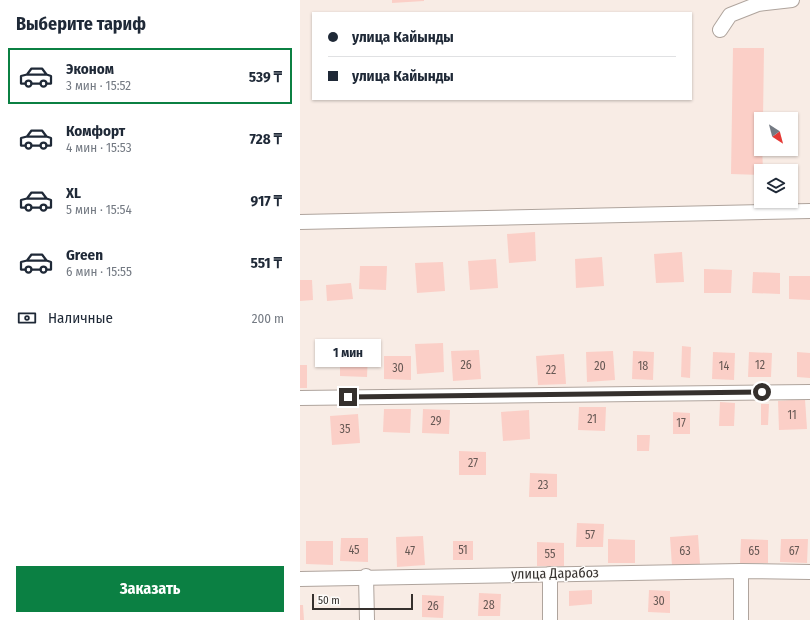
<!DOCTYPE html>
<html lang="ru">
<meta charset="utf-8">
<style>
:root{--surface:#fff;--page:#f2f2f3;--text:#1f2937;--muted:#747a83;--line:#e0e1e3;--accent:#0b8043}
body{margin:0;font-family:"Fira Sans Condensed",sans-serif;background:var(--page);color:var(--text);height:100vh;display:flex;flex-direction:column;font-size:15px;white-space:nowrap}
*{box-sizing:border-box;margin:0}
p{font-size:13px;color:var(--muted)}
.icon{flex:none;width:22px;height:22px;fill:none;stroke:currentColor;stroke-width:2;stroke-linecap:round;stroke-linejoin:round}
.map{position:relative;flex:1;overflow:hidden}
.sheet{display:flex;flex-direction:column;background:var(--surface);width:300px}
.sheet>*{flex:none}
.guide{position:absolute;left:12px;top:12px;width:380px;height:88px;border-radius:0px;box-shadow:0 1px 3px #0004;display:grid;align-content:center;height:88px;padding:0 16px;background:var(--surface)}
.needle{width:26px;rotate:144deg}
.tools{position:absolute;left:454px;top:112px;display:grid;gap:8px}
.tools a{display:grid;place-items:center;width:44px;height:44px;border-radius:0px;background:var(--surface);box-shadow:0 1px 3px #0004;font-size:20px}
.scale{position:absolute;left:12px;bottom:10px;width:101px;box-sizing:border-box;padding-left:4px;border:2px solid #35302d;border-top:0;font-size:11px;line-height:14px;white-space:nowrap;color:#35302d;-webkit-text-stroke:3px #fefcfa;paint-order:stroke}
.end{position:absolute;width:18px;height:18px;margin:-9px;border:5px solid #35302d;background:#fff;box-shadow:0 0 0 2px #fff}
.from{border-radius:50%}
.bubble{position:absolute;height:28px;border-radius:0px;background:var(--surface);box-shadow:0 1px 3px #0004;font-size:13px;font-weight:700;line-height:28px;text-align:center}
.guide b{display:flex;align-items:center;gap:14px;height:38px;font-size:15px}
.guide b+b{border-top:1px solid var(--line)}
.guide i{width:10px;height:10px;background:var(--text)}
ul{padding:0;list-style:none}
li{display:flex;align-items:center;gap:12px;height:56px;margin:0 8px 6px;padding:0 8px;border:2px solid transparent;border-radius:0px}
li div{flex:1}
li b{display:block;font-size:15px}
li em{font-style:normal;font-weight:700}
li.current{border-color:var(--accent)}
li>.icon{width:36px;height:36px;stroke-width:1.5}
h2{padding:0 16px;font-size:18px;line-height:48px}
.pay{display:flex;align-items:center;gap:10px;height:44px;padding:0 16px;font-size:15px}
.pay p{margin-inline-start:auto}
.action{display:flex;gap:8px;margin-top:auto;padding:8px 16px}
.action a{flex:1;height:46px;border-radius:0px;background:var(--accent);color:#fff;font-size:16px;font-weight:700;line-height:46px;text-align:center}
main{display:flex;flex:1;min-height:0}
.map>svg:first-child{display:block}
.building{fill:#fbcfc7}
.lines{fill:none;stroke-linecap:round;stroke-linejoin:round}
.street-casing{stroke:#afa49d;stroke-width:16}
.street{stroke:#fff;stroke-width:14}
.route{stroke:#35302d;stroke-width:5}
.labels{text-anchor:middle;stroke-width:3;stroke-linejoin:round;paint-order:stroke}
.number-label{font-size:12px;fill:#665854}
.street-label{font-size:14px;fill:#35302d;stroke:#fefcfa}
</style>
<main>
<section class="sheet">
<h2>Выберите тариф</h2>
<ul>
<li class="current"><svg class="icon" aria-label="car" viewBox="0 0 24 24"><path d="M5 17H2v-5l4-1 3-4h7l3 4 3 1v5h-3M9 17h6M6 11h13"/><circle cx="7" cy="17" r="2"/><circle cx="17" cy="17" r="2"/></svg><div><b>Эконом</b><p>3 мин · 15:52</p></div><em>539 ₸</em></li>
<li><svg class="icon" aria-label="car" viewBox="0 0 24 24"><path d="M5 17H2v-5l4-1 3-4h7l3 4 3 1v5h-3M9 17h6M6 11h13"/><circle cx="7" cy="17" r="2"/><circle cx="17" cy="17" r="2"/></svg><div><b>Комфорт</b><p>4 мин · 15:53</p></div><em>728 ₸</em></li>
<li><svg class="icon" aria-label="car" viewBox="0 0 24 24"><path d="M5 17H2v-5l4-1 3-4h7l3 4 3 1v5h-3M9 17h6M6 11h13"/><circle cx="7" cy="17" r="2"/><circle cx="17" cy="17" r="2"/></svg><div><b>XL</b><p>5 мин · 15:54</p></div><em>917 ₸</em></li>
<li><svg class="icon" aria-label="car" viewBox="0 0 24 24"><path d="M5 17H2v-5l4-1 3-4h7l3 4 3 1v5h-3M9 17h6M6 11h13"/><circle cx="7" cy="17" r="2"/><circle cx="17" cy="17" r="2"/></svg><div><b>Green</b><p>6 мин · 15:55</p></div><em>551 ₸</em></li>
</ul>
<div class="pay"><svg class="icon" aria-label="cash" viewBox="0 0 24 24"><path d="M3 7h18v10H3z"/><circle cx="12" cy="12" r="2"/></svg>Наличные<p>200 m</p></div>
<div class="action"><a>Заказать</a></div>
</section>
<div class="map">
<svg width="510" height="620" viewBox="0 0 510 620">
<rect width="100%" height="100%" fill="#f8ece5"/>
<!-- building -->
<g class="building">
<path d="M92,0h32v1l-32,2z"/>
<path d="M433,48h31l-1,71h-2l2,52h-2v4l-30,-1z"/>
<path d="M235,232l1,29 -27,2 -2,-29z"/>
<path d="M382,252l2,30 -28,1 -2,-29z"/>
<path d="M302,257l2,29 -28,2 -1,-29z"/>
<path d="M196,259l2,29 -28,2 -2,-29z"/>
<path d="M143,262l2,29 -28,2 -2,-30z"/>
<path d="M60,266h27l-1,24 -27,-1z"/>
<path d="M404,269l28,1 -1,23h-27z"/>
<path d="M453,272l27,1v21l-28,-1z"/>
<path d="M489,276h21v24l-21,-1z"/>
<path d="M0,280h12l1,20 -13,1z"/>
<path d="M51,283l2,16 -26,2 -1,-16z"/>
<path d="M143,343l1,29 -27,2 -2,-30z"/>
<path d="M382,346l9,1 -1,31 -9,-1z"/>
<path d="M179,350l2,29 -28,2 -2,-30z"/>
<path d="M313,351l2,29 -28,2 -1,-30z"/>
<path d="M333,351l21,1 -1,28 -21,-1z"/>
<path d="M413,352l22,1 -1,27 -22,-1z"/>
<path d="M449,352l23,1 -1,24h-23z"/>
<path d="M497,352l13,1v25l-13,-1z"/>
<path d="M40,353h28l-1,24 -27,-1z"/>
<path d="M264,354l2,30 -28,1 -2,-29z"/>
<path d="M84,356h27v24l-27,-1z"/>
<rect x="0" y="365" width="7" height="23"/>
<path d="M505,399l2,30 -28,1 -1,-29z"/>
<path d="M420,402l15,1 -1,23h-15z"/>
<path d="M461,404h8l-1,21h-7z"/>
<path d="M279,407h27l-1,24 -27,-1z"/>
<path d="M84,409h27l-1,24 -27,-1z"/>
<path d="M123,409l27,1 -1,24 -27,-1z"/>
<path d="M229,410l1,29 -27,2 -2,-29z"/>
<path d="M373,412l17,1v21h-17z"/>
<path d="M58,414l2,29 -28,2 -2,-29z"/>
<path d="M337,435h13l-1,16h-12z"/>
<path d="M159,451l27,1v23h-27z"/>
<path d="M230,473l27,1v23h-28z"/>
<path d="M277,523l27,1 -1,23h-27z"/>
<path d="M398,535l2,29 -28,2 -2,-29z"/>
<path d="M123,536l2,29 -28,2 -1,-30z"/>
<path d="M41,538h27v24l-28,-1z"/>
<path d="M308,539l27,1v23h-27z"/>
<path d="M441,539l27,1v23h-28z"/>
<path d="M481,539h27l-1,24 -27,-1z"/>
<path d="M6,541h27v24l-27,-1z"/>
<rect x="153" y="541" width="20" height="19"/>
<path d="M237,542l27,1v23h-27z"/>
<path d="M292,590v14l-23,2v-15z"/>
<path d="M349,590l21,1v22l-22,-1z"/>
<path d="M179,593l22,1 -1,22h-22z"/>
<path d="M122,595l22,1 -1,22 -21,-1z"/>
<path d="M0,605h3l1,15h-4z"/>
</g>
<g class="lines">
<!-- street casing -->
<g class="street-casing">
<g id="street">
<path d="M420,30l10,-15 28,-11 34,-4"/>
<path d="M0,222l510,-11"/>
<path d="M0,398l510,-6"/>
<path d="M441,571v49"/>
<path d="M66,576l1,44"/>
<path d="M0,579l441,-8 69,1"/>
<path d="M250,620v-46"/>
</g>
</g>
<!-- street -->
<use href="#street" class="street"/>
</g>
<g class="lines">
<!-- route -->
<path class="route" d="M48,397l414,-5"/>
</g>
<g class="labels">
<!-- number labels -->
<g class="number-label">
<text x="166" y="369">26</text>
<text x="460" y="369">12</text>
<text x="300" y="370">20</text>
<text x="343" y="370">18</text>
<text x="424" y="370">14</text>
<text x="98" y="372">30</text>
<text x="251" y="374">22</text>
<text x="492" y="419">11</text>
<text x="292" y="423">21</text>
<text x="136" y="425">29</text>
<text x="381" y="427">17</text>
<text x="45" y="433">35</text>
<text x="173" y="467">27</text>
<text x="243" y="489">23</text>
<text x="290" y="539">57</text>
<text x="54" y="554">45</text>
<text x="163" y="554">51</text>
<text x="110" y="555">47</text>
<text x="385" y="555">63</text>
<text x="454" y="555">65</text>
<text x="494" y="555">67</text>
<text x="250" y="558">55</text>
<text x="359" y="605">30</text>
<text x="189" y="609">28</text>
<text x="133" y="610">26</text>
</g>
<!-- street labels -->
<g class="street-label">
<text transform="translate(255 573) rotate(-1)" y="5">улица Дарабоз</text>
</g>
</g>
</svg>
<div class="tools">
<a><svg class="needle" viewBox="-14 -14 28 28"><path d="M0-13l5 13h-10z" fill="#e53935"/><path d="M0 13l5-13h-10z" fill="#747a83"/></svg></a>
<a><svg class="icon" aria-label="layers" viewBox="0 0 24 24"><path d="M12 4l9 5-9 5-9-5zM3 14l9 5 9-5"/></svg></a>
</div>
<div class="scale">50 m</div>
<i class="end from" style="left:462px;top:392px"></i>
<i class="end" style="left:48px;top:397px"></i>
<div class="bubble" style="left:15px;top:339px;width:66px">1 мин</div>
<div class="guide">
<b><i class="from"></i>улица Кайынды</b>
<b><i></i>улица Кайынды</b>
</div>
</div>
</main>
